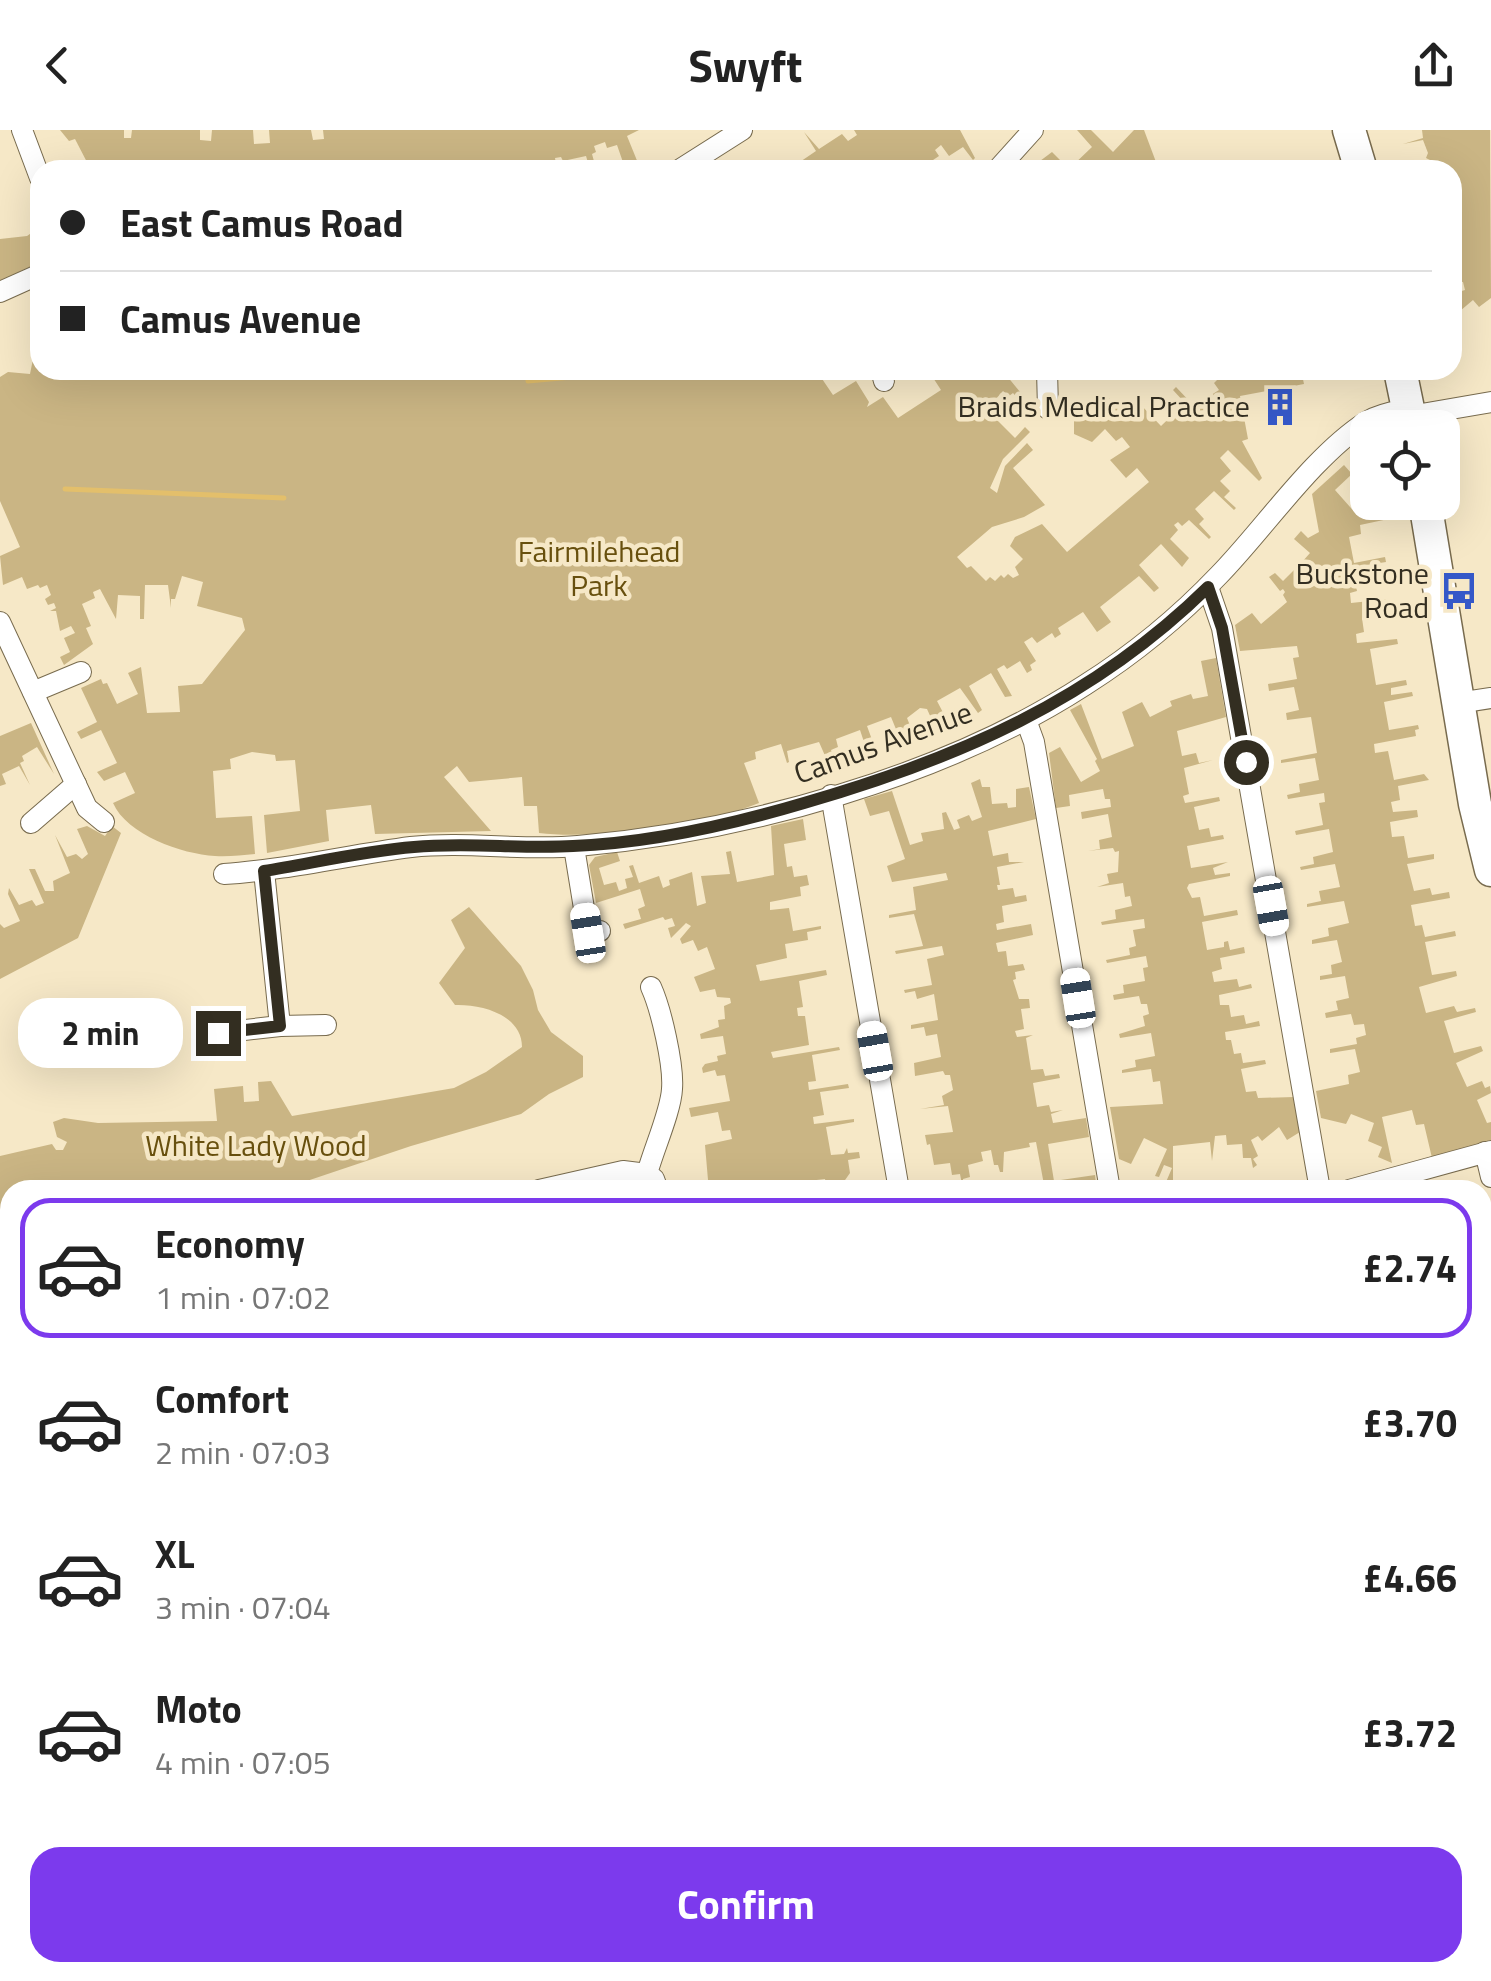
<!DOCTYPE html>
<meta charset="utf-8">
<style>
:root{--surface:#fff;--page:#f6f6f6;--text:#222;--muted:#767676;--line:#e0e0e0;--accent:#7c3aed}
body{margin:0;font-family:"Titillium Web",sans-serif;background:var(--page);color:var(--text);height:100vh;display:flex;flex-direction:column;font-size:38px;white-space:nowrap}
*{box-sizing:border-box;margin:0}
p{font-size:32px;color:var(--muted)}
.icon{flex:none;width:55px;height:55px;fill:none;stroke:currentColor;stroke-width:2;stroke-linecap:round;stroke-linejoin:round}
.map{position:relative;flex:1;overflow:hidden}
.panel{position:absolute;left:0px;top:1050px;width:1492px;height:802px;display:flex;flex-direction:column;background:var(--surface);border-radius:30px 30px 0 0;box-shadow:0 10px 40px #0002}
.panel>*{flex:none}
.guide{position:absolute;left:30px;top:30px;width:1432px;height:220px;border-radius:30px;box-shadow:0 10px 40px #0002;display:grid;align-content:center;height:220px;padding:0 30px;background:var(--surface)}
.buttons{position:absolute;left:1350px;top:280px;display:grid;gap:20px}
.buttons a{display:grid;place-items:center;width:110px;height:110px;border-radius:20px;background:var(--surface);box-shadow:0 10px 40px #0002;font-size:50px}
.end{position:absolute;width:45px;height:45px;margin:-22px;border:12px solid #332e21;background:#fff;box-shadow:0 0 0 5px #fff}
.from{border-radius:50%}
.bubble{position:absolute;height:70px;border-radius:30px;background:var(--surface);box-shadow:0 10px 40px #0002;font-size:32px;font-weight:700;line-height:70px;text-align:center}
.car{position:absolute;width:30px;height:60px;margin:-30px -15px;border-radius:12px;box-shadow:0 0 8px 2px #0007;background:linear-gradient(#fff 24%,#345 0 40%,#fff 0 76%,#345 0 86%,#fff 0)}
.guide b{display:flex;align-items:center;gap:35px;height:95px;font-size:38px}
.guide b+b{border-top:2px solid var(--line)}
.guide i{width:25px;height:25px;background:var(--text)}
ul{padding:18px 0 0;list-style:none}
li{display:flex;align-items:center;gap:30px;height:140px;margin:0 20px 15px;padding:0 10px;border:5px solid transparent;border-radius:30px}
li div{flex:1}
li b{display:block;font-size:38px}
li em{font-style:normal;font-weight:700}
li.selected{border-color:var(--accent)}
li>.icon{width:90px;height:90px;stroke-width:1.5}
.action{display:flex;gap:20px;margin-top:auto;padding:20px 30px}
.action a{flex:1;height:115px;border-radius:30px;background:var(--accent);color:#fff;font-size:40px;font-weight:700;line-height:115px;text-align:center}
header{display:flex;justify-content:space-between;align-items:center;height:130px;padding:0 30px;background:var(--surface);font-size:45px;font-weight:700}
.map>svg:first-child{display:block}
.green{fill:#cab584}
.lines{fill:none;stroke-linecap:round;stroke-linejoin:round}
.stream{stroke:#e3bf6b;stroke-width:5}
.street-casing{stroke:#786b4e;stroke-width:22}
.secondary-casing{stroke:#786b4e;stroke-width:30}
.primary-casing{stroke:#786b4e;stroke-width:35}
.street{stroke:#fff;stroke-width:20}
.secondary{stroke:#fff;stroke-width:28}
.primary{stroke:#fff;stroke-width:32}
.route{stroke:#332e21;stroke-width:12}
.labels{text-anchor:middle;stroke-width:9;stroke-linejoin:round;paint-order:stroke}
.poi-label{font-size:30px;fill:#332e21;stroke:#f6e8c7;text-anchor:end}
.park-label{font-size:30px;fill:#68500e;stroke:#f6e8c7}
.street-label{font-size:30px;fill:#332e21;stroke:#f6e8c7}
</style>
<header><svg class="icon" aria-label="back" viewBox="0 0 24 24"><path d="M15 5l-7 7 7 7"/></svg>Swyft<svg class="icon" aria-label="share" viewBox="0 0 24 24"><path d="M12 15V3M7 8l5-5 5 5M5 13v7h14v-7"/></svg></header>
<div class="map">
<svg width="1491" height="1851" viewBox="0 0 1491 1851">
<rect width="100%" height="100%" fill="#f6e8c7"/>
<!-- green -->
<g class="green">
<path d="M60,0h64v8h7l1,-8h68v10l11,1 1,-11h41l1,14 16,-1 -1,-13h42l2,10 11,-1 -1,-9h316l-12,6 11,27 -13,5 -8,-23 -10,3 -2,-6 -11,4 2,6 -4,2 3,11 -6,1 -3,-10 -23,5 -2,-4 -6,1 1,6 -35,6 -1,-5 -17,5h-407l-2,-3 -4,1 -15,-29 -6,2z"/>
<path d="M854,0h106l15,28 -2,2 -10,-13 -14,9 -8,-11 -6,5 4,6 -9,6 5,8h-147l28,-19 -12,-19 15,17 23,-15 6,7 9,-6z"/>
<path d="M1077,0h14l22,22 21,-22h10l15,40h-131l24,-18 17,17 23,-22z"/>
<path d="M1422,0h68l1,168 -12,9 -6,-7 -13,11 -5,-18 10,-3 -2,-8 -10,-1 2,-19 -3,-92h-23l3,-9 -6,-3 2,-5 -5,-13 -20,4 20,-6z"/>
<path d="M40,97v35l-40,19v-42l27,-3z"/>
<path d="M35,219h5v21h776l17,25 23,-14 13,21 -2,5 16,-10 15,21 43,-28 -13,-20h74l27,33 -3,4 -13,-14 -4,3 -6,-5 -9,10 5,6 -8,7 24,24 10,-11 5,5 -27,27 -13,29 7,5 8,-27 22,-23 6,7 -20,18 32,37 -21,12 -32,10 -35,30 10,11 4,-2 15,15 4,-4 5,4 6,-6 3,3 4,-4 5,4 6,-3 -4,-8 8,-8 -13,-13 5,-9 27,-13 25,28 82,-70 -12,-14 -11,10 -16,-18 20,-13 -8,-10 -6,4 -11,-12 -13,13 -18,-8v-13l31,-27 21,22 14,-12 21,22 24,-23 -12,-13 3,-3 18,19 25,-16 -5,-7 13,-13h74l3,14 -64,12 8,43 -6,2 20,37 -3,3 -31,-31 -8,8 11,13 -11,10 10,10 -6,6 12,11 -2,2 -20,-19 -19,18 9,10 -5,5 12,13 -2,2 -20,-19 -7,6 -4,-4 -4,3 4,5 -8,9 19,19 -7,9 -21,-23 -22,21 20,23 -5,4 -15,-16 -39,31 11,15 -14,10 -14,-20 -25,16 3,6 -6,4 -3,-5 -15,10 -5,-6 -8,5 12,19 -6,4 2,5 -5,3 -7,-12 -13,8 -3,-4 -7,4 15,27 -7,1 -14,-24 -22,13 13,24 -4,3 -18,-25 -23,13 11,21 -12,7 -9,-20 -7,-1 -13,10 6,15 -13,6 -9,-22 -24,9 8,22 -7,6 -8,-24 -24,9 2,8 -7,3 5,15 -6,2 -11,-25 -32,9 2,11 -2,1 -6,-19 -26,8 1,7 -12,4 15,40c-52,22 -164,37 -220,30l-2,-27h-13l-2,-29 -53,5 -12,-16 -13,11 47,54 -116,3 -4,-29 -45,5 3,31 -62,12 -3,-38 36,-4 -5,-51 -19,1 -1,-6 -23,-3 -22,7 1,10 -18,2 3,47 36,-2 3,38c-13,1 -27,3 -40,2 -33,-2 -88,-21 -102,-53l22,-10 -10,-21 -21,9 -7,-9 20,-9 -16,-33 -20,9 -4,-7 20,-10 -16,-34 20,-9 2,5 4,-1 10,21 21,-10 -10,-21 13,-6 6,46 33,-1 -2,-26 24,-2 43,-54 -3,-12 -45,-12 6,-24 -21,-6 -7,23h-4v9l-3,-23h-23l-1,34h-4v-23l-22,-1 -2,24 -16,-30 -7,3 2,6 -13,6 9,22 -5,2 7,16 -29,21 -4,-8 10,-5 -6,-14 11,-5 -4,-7 -11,5 -4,-20h-6l6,-3 -2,-5 -6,2 -3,-6 6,-4 -4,-10 -7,3 -2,-3 -11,4 -5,-12 -19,8 -3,-29 20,-9 -20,-46v-124l8,-5 22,2z"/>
<path d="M1344,335l8,9 -17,16 23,26 15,-13h5l15,15 -33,7 1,9 -12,3 5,26 31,-6 1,5 -19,3 -1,9 -12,3 3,14 -7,2 1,10 38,-4 1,4 -16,3v10l-12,2 2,14 -8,2 1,9 40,-4 1,5 -28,5 6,36 30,-5 1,5 -16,3v7l21,-3 1,4 -29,6 5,28 29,-5 1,4 -4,1 1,6 -42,8 1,9 13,-2 6,29 30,-6 5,6 -31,6 2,14 -9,2 2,10 24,-2 1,7 -28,5 2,15 12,-1 4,22 26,-4v5l-27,5 7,27 16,-3 2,7 17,-3 1,6 -39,7 4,21 7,-1 3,12 30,-6 1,5 -31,6 7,33 24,-4 1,5 -38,11 7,26 28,-7 3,6 18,-4 1,4 -32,9 10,32 27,-7 2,5 -27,12 11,24 15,-6 3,7 5,-2 1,7 -14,7 10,23 4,-1v18l-59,18 -8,-34 -8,1 -4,-15 -30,7 10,46 -14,-6 4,-10 -14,-6 6,-18 -23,-9 -5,10 -25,-6 -5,-27 33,-7 -1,-9 12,-3 -5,-23 -25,4v-4l27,-5 -1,-6 10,-3 -2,-11 -10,1 -3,-11 -25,4 -1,-5 13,-3 -2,-9 13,-3 -4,-22 -25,4v-4l12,-2 -1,-9 11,-3 -5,-22 -25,4v-4l17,-4 -1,-8 21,-5 -5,-22 -37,6v-3l14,-3 -2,-10 21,-4 -5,-23 -34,6 -1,-3 14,-3 -1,-7 20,-5 -4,-23 -33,6 -1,-4 28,-6 -4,-22 6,-1 -1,-9 -36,6 -1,-4 13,-3 -1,-8 20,-4 -4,-22 -34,5v-3l36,-7 -6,-36 -24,3 -1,-7 13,-3 -5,-23 -25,4 -1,-7 29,-5 -4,-21 6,-1 -2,-11 -57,5 -5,-26 17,-12 9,11 26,-22 -4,-7 2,-3 -2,-3 -3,2 -11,-14 6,-4 8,8 11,-11 8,8 8,-7 -8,-9 8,-9 -16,-14 7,-8 7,7 11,-6 -7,-38z"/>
<path d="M1216,528l10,59 -49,14 5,25 14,-3 3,10 14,-3 -29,8 5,26 -6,2 2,7 34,-6 1,4 -26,6 5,23 10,-2 2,9 12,-2 1,4 -37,7 4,22 37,-6 -15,6 2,7 15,-2v3l-41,8 -2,4 5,10 8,-1 4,19 33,-6 1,5 -36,7 5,28 17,-3v-5l4,-1 2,9 14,-3 1,6 -25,5 2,11 -10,3 2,10 23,-3 2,8 12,-3 1,4 -33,7 1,10h9l2,12 13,-2 2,9 13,-3 1,5 -35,6 1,8h5l3,14 7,-1 2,10 22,-3 1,4 -25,5 5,23 10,-1 2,7 36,-1 6,35 -13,8 -8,-13 -17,14 -4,-5 -7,4 7,16 -5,3 4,6 -4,3 -2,-10h-8l-1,-14 -15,1 -1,-10 -11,1 -3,25 -2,-19 -37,4v39l-7,-3 6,-14 -8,-3 -5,12 -4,-1 12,-27 -23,-11 -13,26 -12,-5 -9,-52 53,-3 -3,-23 -7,1 -2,-13 -29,4v-3l14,-3 -1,-7 20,-4 -4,-23 -31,5 -1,-4 26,-8 -2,-10 6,-2 -2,-10h-6l-2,-8 -25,4 -1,-5 11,-2 -1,-8 22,-4 -2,-13 5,-1 -2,-11 -39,7 -1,-3 24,-5 -1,-7 7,-2 -3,-16 12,-2 -1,-9 -42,6 -1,-3 15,-3 -1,-9 17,-4 -2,-10 -5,1 -2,-14 -26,4 12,-4 -2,-9 11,-2 1,-21 -4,1 -2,-4 -25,3 12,-2 -1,-9 13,-3 -4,-23 -26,5 -1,-7 30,-5 -1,-8h-5l-2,-10 -34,6 1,11 -14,2 -7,-55 11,-6 21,35 19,-11 -5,-10 2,-2 -27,-49 11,-6 21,55 32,-13 -12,-34 20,-10 8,15 22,-11 -2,-5 21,-7 2,5 15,-3 -7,-35z"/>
<path d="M31,593l23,51 -17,-27 -15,9 2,5 -4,2 10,22 -11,-19 -17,8 4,10 -6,2v-50z"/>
<path d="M980,649l2,8h8l2,17 15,-1 1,5 8,-1v-18l13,-2 7,32 -48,12 5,25 15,-3 1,9h15l-27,5 3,18h-3l1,5 15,-2 2,9 11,-2 1,6 -25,5 2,16 -8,2 1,6 34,-6 2,11 -37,8 2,9 8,-1 2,15 15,-2 2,6 -10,2 1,7 -3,1 6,19h10l1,9 -9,1 3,20 -9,2 2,6 16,-2 -7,3 5,32 12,-1 2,7 14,-2 1,4 -27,5 4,24 12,-2 2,7 12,-2 -12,4 2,9 33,-5 3,19 -41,7 6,37 41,-6 2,15h-52l-9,-48 -7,1 1,4 -26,5 -1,20h-3l-2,-7h-4l-3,-15 -10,2 2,9 -15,4 2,12 -7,2v11l-3,-16 -8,1 -2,-12 -16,2 -4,-21 -3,1 -2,-10 28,-3 -5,-26 -28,3 24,-4 -2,-9 11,-6 -3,-15h-5l-2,-4 -28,5 -1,-13 27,-6 -4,-23 -11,2 -2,-9 -13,2v-4l27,-5 -4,-26 -17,5 -2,-8 -10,2 -1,-3 28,-5 -5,-26 17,-4 -2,-9 -46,8 -1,-3 28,-5 -9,-32 -25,4v-3l27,-5 -3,-23 35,-7 -2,-7 -54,9 -5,-16 18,-7 -16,-48 -19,5 -6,-17 28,-8 18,54 13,-4 -2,-8 23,-4 -2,-16 4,-1 8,18 6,-2 -3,-8 12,-5 3,6 10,-4 -11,-34z"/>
<path d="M803,689l3,21 -22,4 3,23 5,-1 2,11 13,-2 2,10 -9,2 1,9 -31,6v8l19,-2 4,23 28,-5v3l-14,3 1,8 -23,4 2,14 -31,7 4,16 66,-11 1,5 -28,6 4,26 -6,1 1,8h7l4,29 -38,7 2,6 66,-11 1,3 -28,5 4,26 -8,1 1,8 39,-6 1,4 -29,4 4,23 -11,2 1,7 40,-5v3l-28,5 5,28 13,-1 3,-6 1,5 11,-1 1,6 -12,2 2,13 -12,17h-11l-2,-11 -34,4v7h-9l-2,-4 -25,4h-67l-1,-6 21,-4 -3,-35 27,-6 -2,-9 -8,1 -4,-19 -27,5 -2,-9 41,-7 -5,-26 -8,1 -2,-6 -12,3 -1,-5 3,-4 13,-3 -1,-5 9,-2 -3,-18 -22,3 -1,-5 19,-7 -1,-7 7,-1 -1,-13 7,-3 -1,-5 -13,-1 -2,-8 -15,3 -6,-15 21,-8 -8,-22 -9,4 -5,-11 -11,4 -2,-5 11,-13 -5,-3 -15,15 -3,-10 7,-2 -3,-8 -7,2 -2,-3 -38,12 -2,-5 18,-5 -3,-10 7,-3 -5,-17 -44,14 -7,-38 6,-8 22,-5 3,9 -21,7 5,17 12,-3 3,9 8,-3 -2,-9 8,-2 -4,-11 4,-1 6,18 20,-7 4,12 7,-3 -1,-5 23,-8 5,34 9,-3 -5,-27 29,-2 -4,-22 5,-1 6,31 37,-7 -3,-49z"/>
<path d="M87,696l18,10 7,-10 9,7 -43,105 -78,41v-55l4,4 16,-7 -12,-27 1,-6 10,17 13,-5 4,6 8,-3 -15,-34h6l10,22h9l-1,-10 17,-8 -15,-38 12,22 9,-3 6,5 6,-5 -11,-25z"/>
<path d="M469,777l52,59 12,24 5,20 13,22 32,24v21l-34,17 -28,20 -110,32 -131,44h-270v46l-10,1v-81l52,-12 4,6h7l4,-8 -10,-5 -4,-15 11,-4 34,5 119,-2 -3,-32 29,-3 1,16 15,-1 -1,-19 13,-1 21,35 162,-28 32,-16 36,-25c0,-32 -40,-43 -67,-42l-16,-22 26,-35 -14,-28z"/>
<path d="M1491,1271v11l-8,3 5,23h3v38l-8,1v-75z"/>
<path d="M1491,1355v61l-8,-1 -1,-59z"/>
<path d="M1488,1526h3v90l-9,-3 1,-76h4z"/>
</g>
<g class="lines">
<!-- stream -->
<g class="stream">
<path d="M528,251l120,-11"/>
<path d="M65,359l219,9"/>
</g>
<!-- street casing -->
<g class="street-casing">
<g id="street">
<path d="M22,0l18,48"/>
<path d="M679,40l63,-40"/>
<path d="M997,40l36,-40"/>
<path d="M0,162l40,-18"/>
<path d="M881,240l3,11"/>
<path d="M1047,240l1,39"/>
<path d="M1410,286l81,-14"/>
<path d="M1208,457l14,41 98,562"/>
<path d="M0,492l87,186 17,14"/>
<path d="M33,562l48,-20"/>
<path d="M1458,573l33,-5"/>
<path d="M1026,590l8,22 76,448"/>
<path d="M831,665l68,395"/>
<path d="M31,693l45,-39"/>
<path d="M574,717l14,86 12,-2"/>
<path d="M264,741l16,155"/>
<path d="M224,744c63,-4 125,-19 187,-27 55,-6 112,4 167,-1 168,-15 365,-69 507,-161 49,-31 94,-68 134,-110 44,-45 94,-119 147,-153 13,-8 28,-10 42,-13"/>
<path d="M651,857c10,22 23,78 21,102 -1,22 -19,62 -25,85l7,5 4,11"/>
<path d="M218,903l62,-7 46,-1"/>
<path d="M1485,1022l6,25"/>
<path d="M539,1060l84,-19 24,3"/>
<path d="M1349,1060l142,-39"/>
<path d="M0,1193l10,-2"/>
<path d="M0,1376l10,-2"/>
<path d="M1482,1477l9,1"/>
<path d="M0,1490l10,103"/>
<path d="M27,1842l1,9"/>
<path d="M752,1842l1,9"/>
</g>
</g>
<!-- secondary casing -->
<g class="secondary-casing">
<g id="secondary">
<path d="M0,1663l10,-1"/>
<path d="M1482,1684l9,2"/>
</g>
</g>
<!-- primary casing -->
<g class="primary-casing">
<g id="primary">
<path d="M1349,0l12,40"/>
<path d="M1400,240l12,58"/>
<path d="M1425,372l50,302 16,66"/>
</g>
</g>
<!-- street -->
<use href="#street" class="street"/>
<!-- secondary -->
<use href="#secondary" class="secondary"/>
<!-- primary -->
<use href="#primary" class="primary"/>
</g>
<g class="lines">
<!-- route -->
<path class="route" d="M218,903l62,-7 -16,-155c49,-8 100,-20 150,-24 52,-5 106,2 159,-1 78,-3 157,-21 231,-43 153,-44 289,-103 404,-216l14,41 24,134"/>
</g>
<!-- icons -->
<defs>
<g id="building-bare" transform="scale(3)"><path d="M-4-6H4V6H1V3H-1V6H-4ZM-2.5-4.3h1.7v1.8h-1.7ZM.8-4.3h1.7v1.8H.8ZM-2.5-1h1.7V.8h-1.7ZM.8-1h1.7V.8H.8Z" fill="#3558c8" stroke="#f6e8c7" stroke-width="2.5" paint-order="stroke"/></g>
<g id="bus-bare" transform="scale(3)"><path d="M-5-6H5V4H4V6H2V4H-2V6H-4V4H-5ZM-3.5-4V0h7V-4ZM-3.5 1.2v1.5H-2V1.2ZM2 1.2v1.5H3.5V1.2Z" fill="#3558c8" stroke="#f6e8c7" stroke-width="2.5" paint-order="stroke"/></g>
</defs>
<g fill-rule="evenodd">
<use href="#building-bare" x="1280" y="277"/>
<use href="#bus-bare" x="1459" y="461"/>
</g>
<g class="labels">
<!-- poi labels -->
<g class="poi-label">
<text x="1250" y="287">Braids Medical Practice</text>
<text x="1429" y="454">Buckstone<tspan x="1429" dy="34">Road</tspan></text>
</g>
<!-- park labels -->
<g class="park-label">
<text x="599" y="432">Fairmilehead<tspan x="599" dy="34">Park</tspan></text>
<text x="256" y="1026">White Lady Wood</text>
</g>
<!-- street labels -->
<g class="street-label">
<text transform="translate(883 613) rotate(-20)" y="10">Camus Avenue</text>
</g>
</g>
</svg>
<div class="buttons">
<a><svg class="icon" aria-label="locate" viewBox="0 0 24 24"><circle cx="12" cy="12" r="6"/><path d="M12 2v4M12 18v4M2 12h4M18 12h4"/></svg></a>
</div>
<i class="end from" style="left:1246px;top:632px"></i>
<i class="end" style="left:218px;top:903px"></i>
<div class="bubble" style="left:18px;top:868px;width:165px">2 min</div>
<i class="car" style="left:1271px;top:776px;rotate:170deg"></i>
<i class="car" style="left:588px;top:803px;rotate:351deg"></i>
<i class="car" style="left:1078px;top:868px;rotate:351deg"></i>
<i class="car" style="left:875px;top:921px;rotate:350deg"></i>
<div class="guide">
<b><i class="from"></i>East Camus Road</b>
<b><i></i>Camus Avenue</b>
</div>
<section class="panel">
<ul>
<li class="selected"><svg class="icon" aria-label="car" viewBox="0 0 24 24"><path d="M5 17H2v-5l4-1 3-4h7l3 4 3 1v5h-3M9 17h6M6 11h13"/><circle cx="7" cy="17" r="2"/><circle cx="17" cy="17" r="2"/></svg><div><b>Economy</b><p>1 min · 07:02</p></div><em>£2.74</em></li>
<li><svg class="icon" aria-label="car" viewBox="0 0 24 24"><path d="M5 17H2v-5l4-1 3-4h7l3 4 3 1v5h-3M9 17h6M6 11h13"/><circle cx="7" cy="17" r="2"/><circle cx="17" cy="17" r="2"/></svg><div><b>Comfort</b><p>2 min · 07:03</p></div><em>£3.70</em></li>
<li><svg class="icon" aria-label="car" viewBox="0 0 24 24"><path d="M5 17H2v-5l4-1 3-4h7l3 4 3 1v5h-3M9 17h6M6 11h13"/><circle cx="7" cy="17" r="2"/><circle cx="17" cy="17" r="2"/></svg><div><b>XL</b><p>3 min · 07:04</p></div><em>£4.66</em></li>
<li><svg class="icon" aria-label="car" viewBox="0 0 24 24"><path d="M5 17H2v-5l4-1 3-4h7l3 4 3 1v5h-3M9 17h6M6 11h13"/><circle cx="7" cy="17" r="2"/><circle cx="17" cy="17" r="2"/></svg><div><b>Moto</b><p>4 min · 07:05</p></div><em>£3.72</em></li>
</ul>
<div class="action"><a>Confirm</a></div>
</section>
</div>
